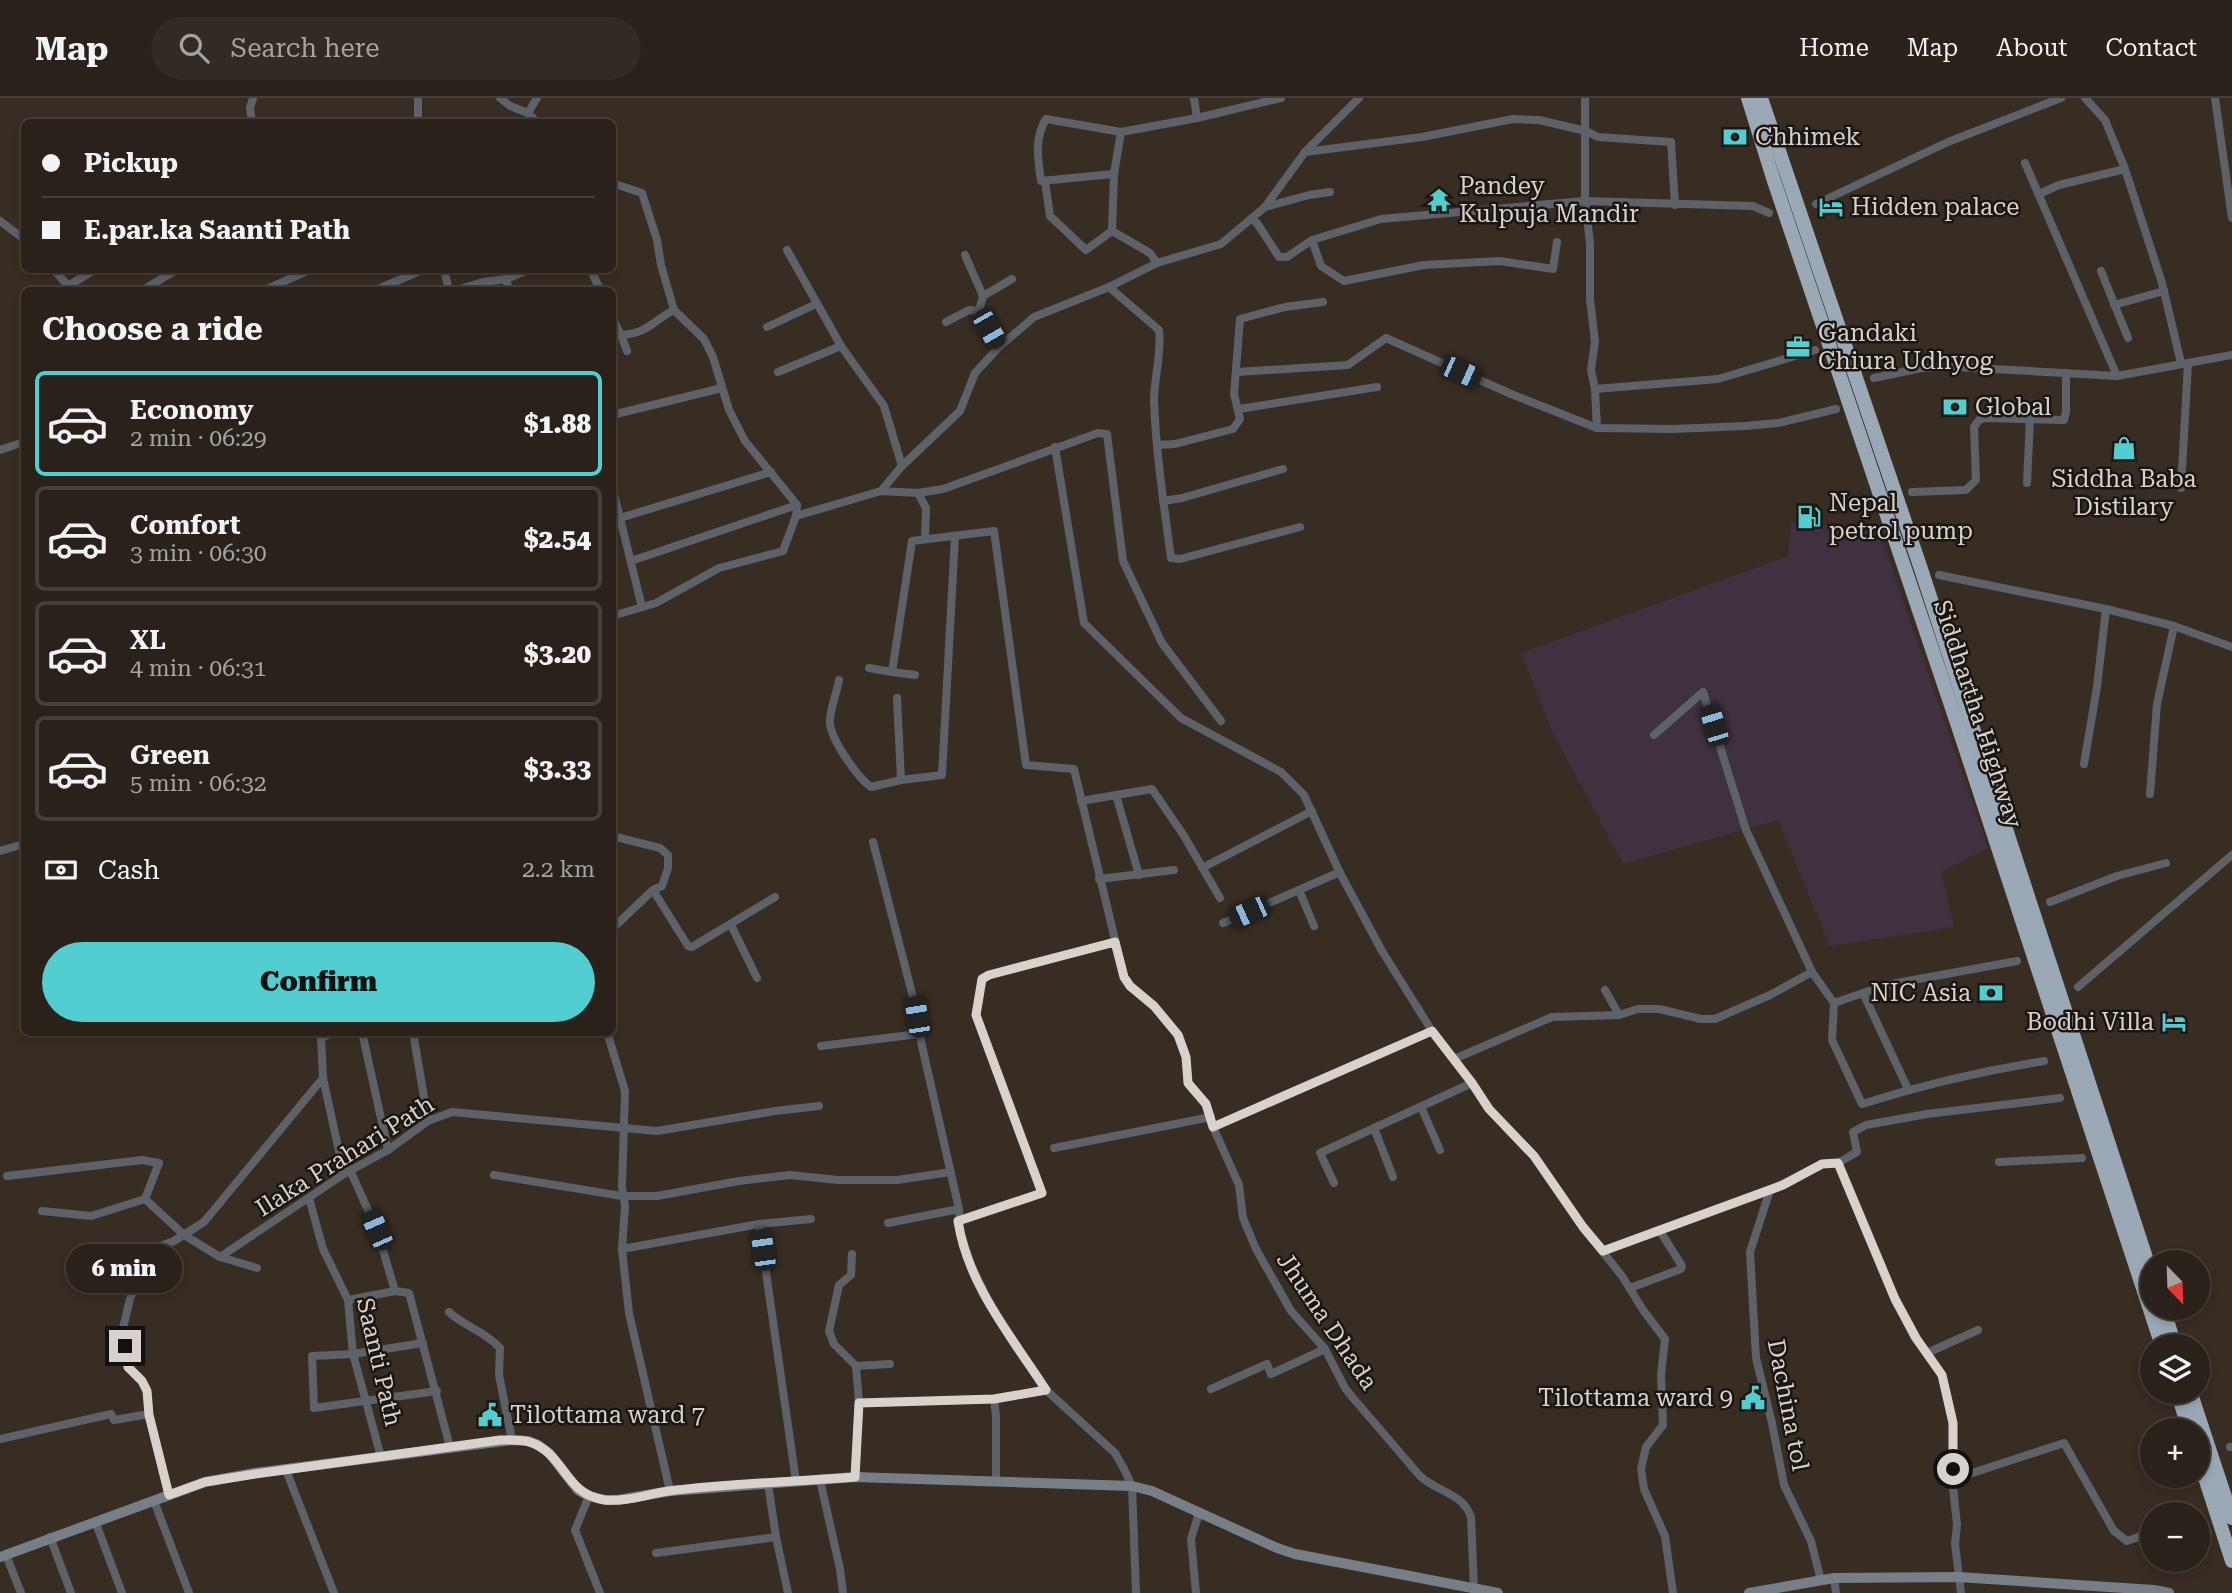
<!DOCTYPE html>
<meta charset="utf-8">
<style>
:root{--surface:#2a221a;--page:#322a23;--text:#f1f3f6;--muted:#a5a4a2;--line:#463f39;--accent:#52cdd0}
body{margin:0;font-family:"Roboto Serif",serif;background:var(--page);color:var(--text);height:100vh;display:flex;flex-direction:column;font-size:26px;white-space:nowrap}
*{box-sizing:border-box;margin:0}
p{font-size:23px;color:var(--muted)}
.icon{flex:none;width:38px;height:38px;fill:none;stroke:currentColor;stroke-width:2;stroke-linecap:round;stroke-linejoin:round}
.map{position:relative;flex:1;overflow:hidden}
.panel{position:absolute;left:21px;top:189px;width:595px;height:749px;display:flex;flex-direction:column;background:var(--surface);border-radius:10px;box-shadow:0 4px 10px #0003,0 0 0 2px var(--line)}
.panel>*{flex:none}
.hud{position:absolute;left:21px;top:21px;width:595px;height:154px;border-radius:10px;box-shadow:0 4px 10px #0003,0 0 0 2px var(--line);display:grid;align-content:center;height:154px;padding:0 21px;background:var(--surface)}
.needle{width:46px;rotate:157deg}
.buttons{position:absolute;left:2140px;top:1152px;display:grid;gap:14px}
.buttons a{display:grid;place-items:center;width:70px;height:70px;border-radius:50%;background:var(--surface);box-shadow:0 4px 10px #0003,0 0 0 2px var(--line);font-size:35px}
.end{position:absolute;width:32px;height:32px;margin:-16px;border:9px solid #d9d1cb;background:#111;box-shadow:0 0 0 4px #111}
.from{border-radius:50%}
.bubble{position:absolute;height:49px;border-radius:24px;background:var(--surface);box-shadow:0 4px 10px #0003,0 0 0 2px var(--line);font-size:23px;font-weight:800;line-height:49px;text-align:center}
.car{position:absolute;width:21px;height:42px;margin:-21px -10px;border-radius:9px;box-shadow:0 0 5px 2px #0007;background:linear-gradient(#222 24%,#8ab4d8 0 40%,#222 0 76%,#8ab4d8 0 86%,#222 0)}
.hud b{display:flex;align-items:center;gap:24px;height:66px;font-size:26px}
.hud b+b{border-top:2px solid var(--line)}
.hud i{width:18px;height:18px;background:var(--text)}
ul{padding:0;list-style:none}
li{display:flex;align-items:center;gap:21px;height:105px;margin:0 14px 10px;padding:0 7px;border:4px solid var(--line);border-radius:10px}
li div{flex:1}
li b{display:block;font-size:26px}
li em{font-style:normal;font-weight:800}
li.on{border-color:var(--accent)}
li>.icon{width:63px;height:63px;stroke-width:1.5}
h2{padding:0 21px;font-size:32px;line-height:84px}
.pay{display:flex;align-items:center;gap:18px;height:77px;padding:0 21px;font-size:26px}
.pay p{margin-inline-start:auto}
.cta{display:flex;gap:14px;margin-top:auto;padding:14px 21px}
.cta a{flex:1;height:80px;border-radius:42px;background:var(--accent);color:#111;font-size:28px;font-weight:800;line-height:80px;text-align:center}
header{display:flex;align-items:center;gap:42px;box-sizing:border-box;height:98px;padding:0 35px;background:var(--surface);border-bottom:2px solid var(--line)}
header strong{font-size:33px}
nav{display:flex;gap:38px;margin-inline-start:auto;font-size:24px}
.search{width:490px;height:63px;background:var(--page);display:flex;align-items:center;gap:18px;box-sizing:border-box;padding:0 24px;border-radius:38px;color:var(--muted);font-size:26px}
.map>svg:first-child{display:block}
.industrial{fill:#3f313f}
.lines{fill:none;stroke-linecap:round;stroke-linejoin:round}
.street{stroke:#5d6268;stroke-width:8}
.secondary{stroke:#767f87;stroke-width:10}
.highway{stroke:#9ba8b6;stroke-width:14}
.route{stroke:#d9d1cb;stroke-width:9}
.labels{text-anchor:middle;stroke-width:5;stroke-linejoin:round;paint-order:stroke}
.poi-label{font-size:24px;fill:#d9d1cb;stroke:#1b1611;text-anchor:start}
.street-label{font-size:24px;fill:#d9d1cb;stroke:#1b1611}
</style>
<header>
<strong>Map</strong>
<div class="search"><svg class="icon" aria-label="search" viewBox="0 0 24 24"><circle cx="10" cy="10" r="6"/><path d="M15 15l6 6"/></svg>Search here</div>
<nav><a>Home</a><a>Map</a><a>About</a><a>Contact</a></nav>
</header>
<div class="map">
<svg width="2232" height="1495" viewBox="0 0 2232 1495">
<rect width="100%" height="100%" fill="#382d22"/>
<!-- industrial -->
<path class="industrial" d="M1791,424l88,9 109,317 -47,24 13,55 -124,19 -52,-126 -155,44 -73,-137 -29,-74 267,-97z"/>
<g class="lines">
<!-- street -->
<g class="street">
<path d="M500,0l10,8 18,7 9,-15"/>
<path d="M1194,0l3,20 84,-20"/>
<path d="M1585,0v103l5,42v56l5,43 -4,28 4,19 2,39"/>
<path d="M2085,0l20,22 20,49 37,114 19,80"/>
<path d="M2215,0l17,120"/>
<path d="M528,15l9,9"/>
<path d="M252,24l-2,-14 3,-10"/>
<path d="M418,24v-24"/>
<path d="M1305,54l117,-15 91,-18 26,1 47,11 12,6 73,5 4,63"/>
<path d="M2025,65l92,213"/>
<path d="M1114,76l-73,7c-3,-21 -7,-43 5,-62l75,13"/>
<path d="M1045,83l5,35 36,34 26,-19"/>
<path d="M612,85l30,10 15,47 4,25 13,45 30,29 9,18 16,53 16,31 52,64 -1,11"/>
<path d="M2039,96l20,-9 66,-16"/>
<path d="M1816,106l132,-62 113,-44"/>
<path d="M1265,109l44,-12 21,-3"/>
<path d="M1251,121l6,4 22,34h8l25,-17 69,-21 204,-18 168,5 16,7"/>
<path d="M0,123l24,18"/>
<path d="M1312,142l9,26 23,15 80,-16 76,-4 53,8 4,-27"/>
<path d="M787,152l54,96 43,60 18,60"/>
<path d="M965,157l18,41 -4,15 20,36"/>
<path d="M1157,165l-7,-10 -38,-22 2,-57 7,-42 76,-14"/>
<path d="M54,172l18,20"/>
<path d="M444,172l5,20"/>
<path d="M591,172l9,20"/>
<path d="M2101,173l27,67"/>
<path d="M68,188l26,-16"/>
<path d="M1109,189l50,43c3,24 -5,47 -5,71 2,52 10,105 17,157l9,1 120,-32"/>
<path d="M143,192l33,-20"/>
<path d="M265,192l44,-20"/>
<path d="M376,192l46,-20"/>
<path d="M457,192l26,-8 23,-3"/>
<path d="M509,192l-3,-11 22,-9"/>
<path d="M983,198l29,-17"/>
<path d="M2114,207l50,-14"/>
<path d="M612,219l9,18"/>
<path d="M946,224l23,-12 10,1"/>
<path d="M767,229l49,-23"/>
<path d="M627,253l-6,-16c28,-2 30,-13 53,-25"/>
<path d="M778,274l63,-26"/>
<path d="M1237,274l111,-7 38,-27 125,56 86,34 76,1 72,-3 33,-3 58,-14"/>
<path d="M1874,280l47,-10 36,-1 160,9 115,-21"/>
<path d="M1595,291l123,-10 97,-29"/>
<path d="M1239,311l138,-22"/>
<path d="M612,317l110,-27"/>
<path d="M1158,347l17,-1 58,-15 7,-10 -6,-25 6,-75 45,-12 38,-5"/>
<path d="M1055,349l29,176 97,95 100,54 23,23 36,78 42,78 50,80 40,52 17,26 45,47 49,71 39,49 21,34 22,29 -4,36 2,50 -17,22 -5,22 3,20 21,47 8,57"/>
<path d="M0,352l24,-8"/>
<path d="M2027,385l3,-64"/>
<path d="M612,388l30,121"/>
<path d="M2181,390l7,-125"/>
<path d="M881,393l21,-25 58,-55 15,-38 24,-26 35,-30 75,-30 48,-24 64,-19 44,-37 40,-55 54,-54"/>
<path d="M1912,394l54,-2 10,-10 -2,-53 5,-7 6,-2 79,2 2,-8v-39"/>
<path d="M918,395l8,15 -1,31"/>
<path d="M1163,403l19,-3 101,-29"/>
<path d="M620,420l151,-46"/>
<path d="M631,463l166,-56"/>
<path d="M1939,477l167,34 68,17 58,21"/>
<path d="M612,518l44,-13 63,-35 64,-17 13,-35 85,-25 37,2 25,-4 155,-56 9,1 16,127 39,82 59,78"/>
<path d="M869,570l23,4 20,-131 82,-10 32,234 48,4 50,208 6,9 24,20 25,29 7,22 2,27 18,19 7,24 26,58 4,33 13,31 35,62 34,38 20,39 8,10 67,78c17,16 43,17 51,41l3,72"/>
<path d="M892,574l23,3"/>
<path d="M839,582c-2,13 -10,31 -9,43 1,17 28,55 41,64l30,-7"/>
<path d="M897,600l4,82 41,-5 13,-239"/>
<path d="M1654,637l49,-43 43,138 66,142 22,31 52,-18 131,-24"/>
<path d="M2084,666l13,-77 9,-78"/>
<path d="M2150,696l7,-90 17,-78"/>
<path d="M1116,697l23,80"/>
<path d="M1081,703l71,-12 32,47 36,62"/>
<path d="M612,738l48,12 8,7v13l-6,18 -9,4 -41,39"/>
<path d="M873,744l41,159 8,45 37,163 1,23 11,33 24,49 21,33 30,43 69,63 9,16 8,17 4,107"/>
<path d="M0,753l24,-7"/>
<path d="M1202,770l110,-57"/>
<path d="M1099,781l75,-9"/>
<path d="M653,792l35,56 4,1 83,-50"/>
<path d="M1299,792l15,36"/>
<path d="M2050,804l67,-26 49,-13"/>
<path d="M1223,825l117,-51"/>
<path d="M731,827l26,53"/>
<path d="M2078,889l154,-132"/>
<path d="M1605,892l14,25"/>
<path d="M1863,895l45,96"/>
<path d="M1834,905l-2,37 30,64c60,-19 120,-33 182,-43"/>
<path d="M334,934l-13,6 2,40 21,96"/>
<path d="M362,934l26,118"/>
<path d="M413,934l15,89"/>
<path d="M607,934l18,59 -3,96 3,19 -3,43 7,64 41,178"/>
<path d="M821,948l98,-12"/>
<path d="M1454,961l98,-42 67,-2 19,-6h21l42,10h14l55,-24 42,-23"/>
<path d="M1421,1009l19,43"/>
<path d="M1213,1029l219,-96"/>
<path d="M1374,1030l19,49"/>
<path d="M1054,1050l157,-31"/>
<path d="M1999,1064l83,-4"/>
<path d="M1838,1065l57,136 20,39 27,37 11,48v46l4,9 -4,9 4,38 -2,19 6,49"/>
<path d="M350,1072l27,60 18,61 14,2 41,154"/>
<path d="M494,1077l128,21h35l82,-15 51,-6 48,5h59l54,-8"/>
<path d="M7,1078l135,-16 17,3 -14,36 39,36 36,22 124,-83 44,-24 40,-29 24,-9 205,19 118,-20 44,-5"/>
<path d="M1334,1085l-14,-30 152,-70"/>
<path d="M1770,1092l-20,62 6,106 16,65 12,62 27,56 10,40"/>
<path d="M309,1100l14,51 25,51 5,54 28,103"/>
<path d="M42,1113l49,5 54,-17"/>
<path d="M959,1123l83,-28 -66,-178 6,-36 6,-4 127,-33"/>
<path d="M888,1125l71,-14"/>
<path d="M759,1126l37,257"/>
<path d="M622,1151l137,-25 52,-5"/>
<path d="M1603,1153l167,-61 52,-26 16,-1 19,-11 -4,-20 13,-7 61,-11 133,-16"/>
<path d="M852,1156l-1,21 -12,10 -10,46 5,13 22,22 3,37 -4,74"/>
<path d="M220,1159l37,11"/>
<path d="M1630,1190l51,-19 1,-3 -22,-35"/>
<path d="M348,1202l47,-9"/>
<path d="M449,1214c16,15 36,19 51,36l-1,27 13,65"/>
<path d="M423,1245l-70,11 -41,2 2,52 123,-17"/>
<path d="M1927,1255l51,-23"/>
<path d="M856,1268l34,-2"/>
<path d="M1211,1291l56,-25 4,10 54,-25"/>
<path d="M859,1305l135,-4"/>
<path d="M0,1341l111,-25 3,6 35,-6"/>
<path d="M2230,1349h2"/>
<path d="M286,1372l48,123"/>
<path d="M1957,1380l107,-35 50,88 13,10 25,-9"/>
<path d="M820,1382l20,89 3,24"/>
<path d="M996,1383v-65l-2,-17 52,-9"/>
<path d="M768,1386l8,53 12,56"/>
<path d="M169,1397l-20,-81 -2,-23 -5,-10 -14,-13 -5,-40 7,-29 20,-49 24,-9 30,-19 119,-144"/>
<path d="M589,1398l-14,34 25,63"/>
<path d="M154,1403l35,92"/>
<path d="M95,1423l27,72"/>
<path d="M50,1439l21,56"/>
<path d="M656,1455l120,-16"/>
<path d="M6,1457l15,38"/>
<path d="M1834,1480l2,15"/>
<path d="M1196,1495l-5,-54 8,-26"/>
</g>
<!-- secondary -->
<g class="secondary">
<path d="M0,1459l205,-75 50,-9 257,-33 16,1 10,4 11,8 29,37 11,6 16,4h13l52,-9 185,-14 277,9 20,5 125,57 18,6 203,39"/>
<path d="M1749,1495l85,-15 124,-1 196,13 15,3"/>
</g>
<!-- highway -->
<g class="highway">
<path d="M1748,0l25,80 185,548 204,620"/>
<path d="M1761,0l160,471 231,707"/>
<path d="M2163,1209l12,39"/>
<path d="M2177,1293l12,39"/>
<path d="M2190,1293l42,127"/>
<path d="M2198,1358l34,105"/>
</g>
</g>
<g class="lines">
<!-- route -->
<path class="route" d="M125,1248l3,21 14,14 5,10 2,24 20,80 36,-13 50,-8 245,-34c12,0 26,-1 37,5 29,15 30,50 68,55 21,2 43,-6 64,-9 61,-8 124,-9 186,-14l4,-74 135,-4 52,-9c-34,-53 -78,-104 -88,-169l84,-28 -66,-178 6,-36 7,-4 126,-33 9,35 6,9 24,20 24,29 8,22 2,26 18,21 7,23 219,-96 40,52 17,26 45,47 49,71 20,24 180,-66 39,-21 16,-1 57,136 21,39 26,37 11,48v46"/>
</g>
<!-- icons -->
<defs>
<g id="bank-bare" transform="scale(1.89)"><path d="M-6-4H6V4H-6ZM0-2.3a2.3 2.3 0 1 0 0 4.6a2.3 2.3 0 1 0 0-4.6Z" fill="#52cdd0" stroke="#1b1611" stroke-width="2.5" paint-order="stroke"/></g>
<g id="temple-bare" transform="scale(1.89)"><path d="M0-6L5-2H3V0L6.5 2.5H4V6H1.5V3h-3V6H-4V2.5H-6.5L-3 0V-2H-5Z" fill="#52cdd0" stroke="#1b1611" stroke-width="2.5" paint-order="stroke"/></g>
<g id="hotel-bare" transform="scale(1.89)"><path d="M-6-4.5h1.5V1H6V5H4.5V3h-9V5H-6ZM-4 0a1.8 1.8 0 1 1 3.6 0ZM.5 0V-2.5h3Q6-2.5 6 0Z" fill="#52cdd0" stroke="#1b1611" stroke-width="2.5" paint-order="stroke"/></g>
<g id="office-bare" transform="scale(1.89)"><path d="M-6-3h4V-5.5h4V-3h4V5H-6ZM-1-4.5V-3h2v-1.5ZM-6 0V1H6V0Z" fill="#52cdd0" stroke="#1b1611" stroke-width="2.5" paint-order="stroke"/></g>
<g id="shop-bare" transform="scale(1.89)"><path d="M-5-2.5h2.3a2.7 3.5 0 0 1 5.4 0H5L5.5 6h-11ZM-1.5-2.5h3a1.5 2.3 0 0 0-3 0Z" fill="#52cdd0" stroke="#1b1611" stroke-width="2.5" paint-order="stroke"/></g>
<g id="fuel-bare" transform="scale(1.89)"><path d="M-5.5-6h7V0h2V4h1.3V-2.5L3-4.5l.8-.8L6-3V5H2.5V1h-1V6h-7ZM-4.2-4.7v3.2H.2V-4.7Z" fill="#52cdd0" stroke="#1b1611" stroke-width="2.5" paint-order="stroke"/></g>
<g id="civic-bare" transform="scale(1.89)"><path d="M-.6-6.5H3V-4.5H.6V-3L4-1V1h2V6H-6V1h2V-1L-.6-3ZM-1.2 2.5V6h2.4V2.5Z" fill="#52cdd0" stroke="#1b1611" stroke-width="2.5" paint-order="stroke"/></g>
</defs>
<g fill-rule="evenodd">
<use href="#bank-bare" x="1735" y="39"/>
<use href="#temple-bare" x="1439" y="102"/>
<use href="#hotel-bare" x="1831" y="109"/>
<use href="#office-bare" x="1798" y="249"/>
<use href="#bank-bare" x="1955" y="309"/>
<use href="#shop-bare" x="2124" y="350"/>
<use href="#fuel-bare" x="1809" y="419"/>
<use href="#bank-bare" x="1991" y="895"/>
<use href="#hotel-bare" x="2174" y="924"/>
<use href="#civic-bare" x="1753" y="1300"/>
<use href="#civic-bare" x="490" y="1317"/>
</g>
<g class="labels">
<!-- poi labels -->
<g class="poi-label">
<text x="1755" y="47">Chhimek</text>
<text x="1459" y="96">Pandey<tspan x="1459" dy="28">Kulpuja Mandir</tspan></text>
<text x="1851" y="117">Hidden palace</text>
<text x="1818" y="243">Gandaki<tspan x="1818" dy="28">Chiura Udhyog</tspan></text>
<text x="1975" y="317">Global</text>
<text x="2124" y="389" text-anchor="middle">Siddha Baba<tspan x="2124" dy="28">Distilary</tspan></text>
<text x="1829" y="413">Nepal<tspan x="1829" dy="28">petrol pump</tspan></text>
<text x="1971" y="903" text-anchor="end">NIC Asia</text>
<text x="2154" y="932" text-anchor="end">Bodhi Villa</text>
<text x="1733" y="1308" text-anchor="end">Tilottama ward 9</text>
<text x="510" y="1325">Tilottama ward 7</text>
</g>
<!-- street labels -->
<g class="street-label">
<text transform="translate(1978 616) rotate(72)" y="8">Siddhartha Highway</text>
<text transform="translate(345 1058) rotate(-32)" y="8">Ilaka Prahari Path</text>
<text transform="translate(1327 1223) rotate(56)" y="8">Jhuma Dhada</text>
<text transform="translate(379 1264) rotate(77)" y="8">Saanti Path</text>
<text transform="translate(1788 1307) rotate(79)" y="8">Dachina tol</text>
</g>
</g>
</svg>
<div class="buttons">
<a><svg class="needle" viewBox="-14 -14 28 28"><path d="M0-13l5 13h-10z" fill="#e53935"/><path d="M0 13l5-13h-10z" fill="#a5a4a2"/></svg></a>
<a><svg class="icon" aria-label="layers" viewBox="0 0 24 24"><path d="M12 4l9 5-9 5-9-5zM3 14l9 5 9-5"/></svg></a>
<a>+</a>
<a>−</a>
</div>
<i class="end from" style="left:1953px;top:1371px"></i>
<i class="end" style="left:125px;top:1248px"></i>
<div class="bubble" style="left:66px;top:1146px;width:116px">6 min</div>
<i class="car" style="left:989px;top:231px;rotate:150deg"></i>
<i class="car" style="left:1461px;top:274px;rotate:114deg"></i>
<i class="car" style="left:1714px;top:627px;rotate:343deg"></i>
<i class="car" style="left:1249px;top:814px;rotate:246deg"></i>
<i class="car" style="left:917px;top:919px;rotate:351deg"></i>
<i class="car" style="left:377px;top:1132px;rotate:336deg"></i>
<i class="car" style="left:763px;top:1152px;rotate:352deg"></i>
<div class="hud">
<b><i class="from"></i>Pickup</b>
<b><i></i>E.par.ka Saanti Path</b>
</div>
<section class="panel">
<h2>Choose a ride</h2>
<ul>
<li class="on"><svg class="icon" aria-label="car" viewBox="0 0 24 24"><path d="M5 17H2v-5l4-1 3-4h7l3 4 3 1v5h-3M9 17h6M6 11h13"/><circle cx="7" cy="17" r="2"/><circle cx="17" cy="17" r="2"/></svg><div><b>Economy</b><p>2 min · 06:29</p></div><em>$1.88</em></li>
<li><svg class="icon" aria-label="car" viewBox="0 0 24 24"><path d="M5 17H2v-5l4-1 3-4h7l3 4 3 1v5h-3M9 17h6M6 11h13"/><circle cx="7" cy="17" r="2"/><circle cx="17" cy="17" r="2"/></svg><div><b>Comfort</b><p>3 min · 06:30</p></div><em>$2.54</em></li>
<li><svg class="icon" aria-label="car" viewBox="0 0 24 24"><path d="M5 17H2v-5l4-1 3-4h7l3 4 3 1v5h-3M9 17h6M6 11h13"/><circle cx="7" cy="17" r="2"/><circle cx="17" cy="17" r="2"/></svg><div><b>XL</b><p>4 min · 06:31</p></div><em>$3.20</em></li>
<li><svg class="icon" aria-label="car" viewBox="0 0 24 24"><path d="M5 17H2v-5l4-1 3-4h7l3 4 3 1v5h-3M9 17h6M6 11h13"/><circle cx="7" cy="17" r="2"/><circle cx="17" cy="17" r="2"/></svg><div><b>Green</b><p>5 min · 06:32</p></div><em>$3.33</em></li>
</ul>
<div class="pay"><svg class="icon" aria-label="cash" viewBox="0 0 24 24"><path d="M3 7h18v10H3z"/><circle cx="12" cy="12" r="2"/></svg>Cash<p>2.2 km</p></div>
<div class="cta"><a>Confirm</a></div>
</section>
</div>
